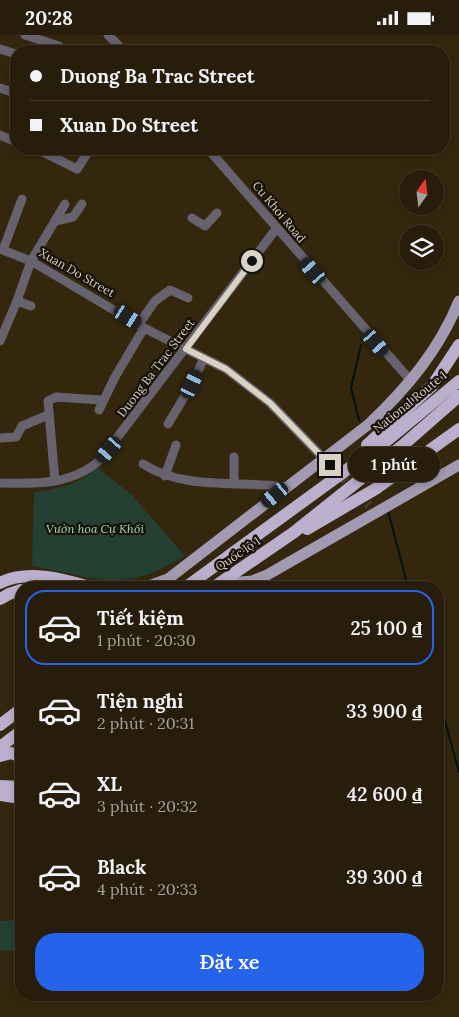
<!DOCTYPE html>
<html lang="vi">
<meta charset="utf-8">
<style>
:root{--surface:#271d0a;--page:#332a18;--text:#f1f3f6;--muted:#a4a29c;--line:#433b2b;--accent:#2563eb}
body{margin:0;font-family:Lora,serif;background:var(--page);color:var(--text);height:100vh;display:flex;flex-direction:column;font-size:19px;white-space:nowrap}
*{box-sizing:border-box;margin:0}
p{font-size:16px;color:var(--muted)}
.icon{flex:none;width:28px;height:28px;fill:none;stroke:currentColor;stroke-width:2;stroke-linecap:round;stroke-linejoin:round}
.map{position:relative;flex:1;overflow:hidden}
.sheet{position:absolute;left:15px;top:546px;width:429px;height:420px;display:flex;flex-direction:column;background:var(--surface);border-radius:20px;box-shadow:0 2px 8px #0003,0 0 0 1px var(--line)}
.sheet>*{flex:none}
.banner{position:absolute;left:10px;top:10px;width:440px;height:110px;border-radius:20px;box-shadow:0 2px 8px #0003,0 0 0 1px var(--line);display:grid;align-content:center;height:110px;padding:0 20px;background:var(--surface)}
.needle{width:32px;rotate:14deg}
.buttons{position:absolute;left:399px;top:135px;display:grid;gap:10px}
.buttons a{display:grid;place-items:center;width:45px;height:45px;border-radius:50%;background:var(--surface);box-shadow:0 2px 8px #0003,0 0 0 1px var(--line);font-size:25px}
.end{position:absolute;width:22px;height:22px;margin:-11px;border:6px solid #dad2c3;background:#111;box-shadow:0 0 0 2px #111}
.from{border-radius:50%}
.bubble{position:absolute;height:35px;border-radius:18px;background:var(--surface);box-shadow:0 2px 8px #0003,0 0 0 1px var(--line);font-size:16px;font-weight:600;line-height:35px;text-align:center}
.car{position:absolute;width:15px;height:30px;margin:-15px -8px;border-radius:6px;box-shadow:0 0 4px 1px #0007;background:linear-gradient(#222 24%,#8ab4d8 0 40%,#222 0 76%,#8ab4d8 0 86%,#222 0)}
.banner b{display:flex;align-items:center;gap:18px;height:48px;font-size:19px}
.banner b+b{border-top:1px solid var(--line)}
.banner i{width:12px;height:12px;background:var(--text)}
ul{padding:9px 0 0;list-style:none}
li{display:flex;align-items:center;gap:15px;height:75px;margin:0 10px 8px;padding:0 10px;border:2px solid transparent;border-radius:20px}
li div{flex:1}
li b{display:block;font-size:19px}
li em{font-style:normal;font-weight:600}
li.selected{border-color:var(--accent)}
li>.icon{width:45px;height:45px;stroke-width:1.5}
.cta{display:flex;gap:10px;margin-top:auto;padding:10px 20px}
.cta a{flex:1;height:58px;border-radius:20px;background:var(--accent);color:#fff;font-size:20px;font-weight:600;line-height:58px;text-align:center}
.status{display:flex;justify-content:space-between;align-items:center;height:35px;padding:0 25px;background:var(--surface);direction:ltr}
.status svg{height:14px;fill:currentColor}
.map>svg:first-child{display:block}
.green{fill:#234032}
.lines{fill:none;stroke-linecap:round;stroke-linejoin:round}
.stream{stroke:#001116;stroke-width:2}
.minor-tunnel{stroke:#4d4128;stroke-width:9;stroke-dasharray:9 4.5;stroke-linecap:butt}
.minor{stroke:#66626e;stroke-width:9}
.major{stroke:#a299b2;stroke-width:11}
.highway{stroke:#baafcd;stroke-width:12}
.route{stroke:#dad2c3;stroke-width:6}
.labels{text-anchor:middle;stroke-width:4.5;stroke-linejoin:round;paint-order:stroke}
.street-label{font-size:12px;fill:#dad2c3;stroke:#171107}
.park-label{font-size:12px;font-style:italic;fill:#9ddfbc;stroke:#171107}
</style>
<div class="status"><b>20:28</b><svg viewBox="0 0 49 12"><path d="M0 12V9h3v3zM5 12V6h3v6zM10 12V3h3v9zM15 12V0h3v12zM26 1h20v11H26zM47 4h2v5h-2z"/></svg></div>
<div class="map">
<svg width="459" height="982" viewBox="0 0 459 982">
<rect width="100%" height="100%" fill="#34270d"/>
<!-- green -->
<g class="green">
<path d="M97,433l34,26 54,62c-64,39 -86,22 -153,10l2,-74c24,-3 45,-8 63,-24z"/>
<path d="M21,885v30l-21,1v-30z"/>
</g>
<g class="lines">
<!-- stream -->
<g class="stream">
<path d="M359,385l-8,-32 10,-43"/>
<path d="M388,476l20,76"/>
<path d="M438,661l21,76"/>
</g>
<!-- minor-tunnel -->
<path class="minor-tunnel" d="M330,430l39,40"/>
<!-- minor -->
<g class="minor">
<path d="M25,0l34,11"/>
<path d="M108,0l16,16"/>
<path d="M0,14l16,5"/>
<path d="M0,53l12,4"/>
<path d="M0,100l16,7"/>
<path d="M37,114l40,20 13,-20 9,2 1,-2"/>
<path d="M208,114l203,232"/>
<path d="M192,183l13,8 12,-13"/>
<path d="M55,186l18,-4 9,-13"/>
<path d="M0,214l31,12 113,67 82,41 44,34 60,62"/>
<path d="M3,215l19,-51"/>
<path d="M31,271l-14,-5 14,-40 34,-57"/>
<path d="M139,289l16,-23 15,-11 18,8"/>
<path d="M0,306l17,-40"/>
<path d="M99,375l16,-33 29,-49"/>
<path d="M168,389l24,-40 12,-26"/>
<path d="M0,403l16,-1 6,-11 26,-11"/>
<path d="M143,429c43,27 94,16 142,23"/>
<path d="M165,441l11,-31"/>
<path d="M55,446l-7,-80 8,-4 45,3"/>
<path d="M0,448c36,1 72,2 100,-23l176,-231"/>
<path d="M234,449v-27"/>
</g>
<!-- major -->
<g class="major">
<path d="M219,549l33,-3 15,-6 192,-110"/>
<path d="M146,552l22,-8 201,-155c38,-36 70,-74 90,-123"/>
</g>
<!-- highway -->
<g class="highway">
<path d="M367,410l65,-59 27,-41"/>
<path d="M307,494l70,-41 82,-59"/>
<path d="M0,548c27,-14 62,-4 90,4"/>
<path d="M186,552l203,-148 70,-58"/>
<path d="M214,552l79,-54 109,-87 57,-50"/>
<path d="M0,564l9,-5 12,-4"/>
<path d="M0,690l21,-16"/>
<path d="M0,712l21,-16"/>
<path d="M0,721l11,-3 10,4"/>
<path d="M0,751l21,1"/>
<path d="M0,760l21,3"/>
</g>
</g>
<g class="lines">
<!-- route -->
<path class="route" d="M252,226l-66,88 40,20 44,34 60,62"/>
</g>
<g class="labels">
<!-- street labels -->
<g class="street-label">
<text transform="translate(279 177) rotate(50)" y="4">Cu Khoi Road</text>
<text transform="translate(77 238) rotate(30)" y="4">Xuan Do Street</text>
<text transform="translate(156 333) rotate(-53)" y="4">Duong Ba Trac Street</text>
<text transform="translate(410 367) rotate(-39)" y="4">National Route 1</text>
<text transform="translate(238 519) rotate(-34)" y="4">Quốc lộ 1</text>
</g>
<!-- park labels -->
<g class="park-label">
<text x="95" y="498">Vườn hoa Cự Khối</text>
</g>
</g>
</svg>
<div class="buttons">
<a><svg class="needle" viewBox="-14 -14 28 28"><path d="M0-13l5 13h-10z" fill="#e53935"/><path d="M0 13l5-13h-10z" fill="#a4a29c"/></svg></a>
<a><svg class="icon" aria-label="layers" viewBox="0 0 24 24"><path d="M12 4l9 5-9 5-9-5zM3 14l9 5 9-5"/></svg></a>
</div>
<i class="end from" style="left:252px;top:226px"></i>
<i class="end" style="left:330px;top:430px"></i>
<div class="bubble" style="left:348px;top:412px;width:92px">1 phút</div>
<i class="car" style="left:313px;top:236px;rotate:319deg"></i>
<i class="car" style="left:128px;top:282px;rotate:123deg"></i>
<i class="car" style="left:376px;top:308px;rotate:139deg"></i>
<i class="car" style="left:192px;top:349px;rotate:25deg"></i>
<i class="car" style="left:109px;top:415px;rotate:221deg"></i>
<i class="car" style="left:275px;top:460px;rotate:230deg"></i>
<div class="banner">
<b><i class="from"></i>Duong Ba Trac Street</b>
<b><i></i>Xuan Do Street</b>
</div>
<section class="sheet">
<ul>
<li class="selected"><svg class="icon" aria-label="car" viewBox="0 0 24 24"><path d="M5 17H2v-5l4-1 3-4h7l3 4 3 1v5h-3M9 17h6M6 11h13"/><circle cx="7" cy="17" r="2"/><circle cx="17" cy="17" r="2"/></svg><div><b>Tiết kiệm</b><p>1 phút · 20:30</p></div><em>25 100 ₫</em></li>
<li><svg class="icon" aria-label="car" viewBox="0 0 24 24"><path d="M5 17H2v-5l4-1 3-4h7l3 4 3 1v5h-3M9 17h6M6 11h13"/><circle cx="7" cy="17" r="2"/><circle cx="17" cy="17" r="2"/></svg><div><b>Tiện nghi</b><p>2 phút · 20:31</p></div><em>33 900 ₫</em></li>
<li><svg class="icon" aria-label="car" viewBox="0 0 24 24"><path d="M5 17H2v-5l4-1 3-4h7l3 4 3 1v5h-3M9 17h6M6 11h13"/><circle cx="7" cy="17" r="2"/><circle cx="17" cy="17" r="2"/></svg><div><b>XL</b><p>3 phút · 20:32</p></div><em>42 600 ₫</em></li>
<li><svg class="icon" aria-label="car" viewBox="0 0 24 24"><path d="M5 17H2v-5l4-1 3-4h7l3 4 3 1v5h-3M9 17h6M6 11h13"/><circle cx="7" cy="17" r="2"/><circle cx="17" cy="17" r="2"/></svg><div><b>Black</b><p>4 phút · 20:33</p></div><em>39 300 ₫</em></li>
</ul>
<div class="cta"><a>Đặt xe</a></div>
</section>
</div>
